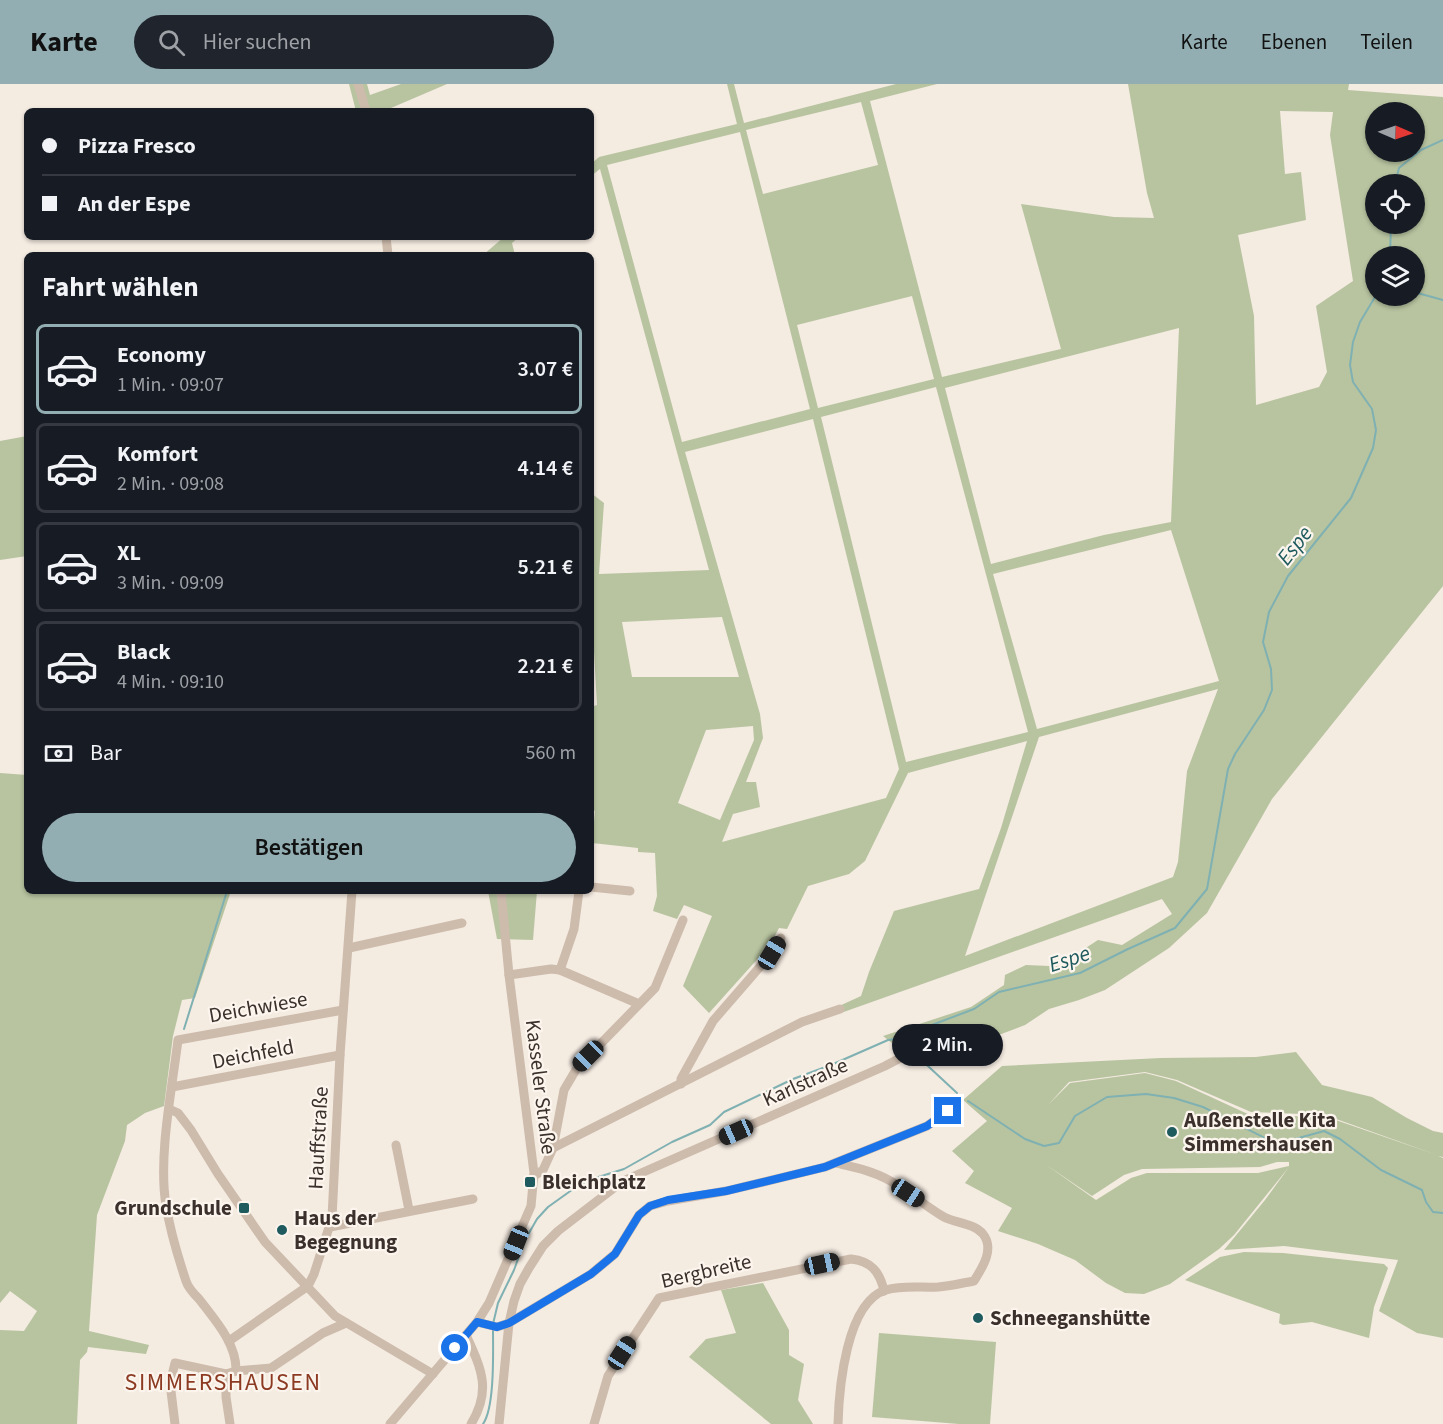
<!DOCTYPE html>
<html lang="de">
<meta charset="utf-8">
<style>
:root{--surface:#171b24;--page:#20242c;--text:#f1f3f6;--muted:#9ea1a6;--line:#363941;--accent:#92aeb2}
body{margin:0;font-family:"Source Sans 3",sans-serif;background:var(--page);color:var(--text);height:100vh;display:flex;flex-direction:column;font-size:22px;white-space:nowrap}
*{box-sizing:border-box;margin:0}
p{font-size:20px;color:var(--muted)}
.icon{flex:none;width:33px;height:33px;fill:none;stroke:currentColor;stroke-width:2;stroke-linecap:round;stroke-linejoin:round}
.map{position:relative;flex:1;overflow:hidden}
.drawer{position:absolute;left:24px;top:168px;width:570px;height:642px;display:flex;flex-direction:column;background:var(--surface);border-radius:9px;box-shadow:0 2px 4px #0004}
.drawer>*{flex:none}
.guide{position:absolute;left:24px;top:24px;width:570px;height:132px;border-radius:9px;box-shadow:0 2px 4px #0004;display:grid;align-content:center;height:132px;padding:0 18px;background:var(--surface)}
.needle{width:39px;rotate:92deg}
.controls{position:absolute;left:1365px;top:18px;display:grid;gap:12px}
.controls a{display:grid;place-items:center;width:60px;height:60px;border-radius:50%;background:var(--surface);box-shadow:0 2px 4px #0004;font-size:30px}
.end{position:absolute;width:27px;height:27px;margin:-14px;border:8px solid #1a73e8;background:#fff;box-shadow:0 0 0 3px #fff}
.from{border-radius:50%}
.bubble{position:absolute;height:42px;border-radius:21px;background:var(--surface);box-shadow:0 2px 4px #0004;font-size:20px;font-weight:600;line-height:42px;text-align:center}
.car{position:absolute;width:18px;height:36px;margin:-18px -9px;border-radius:8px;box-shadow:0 0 4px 2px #0007;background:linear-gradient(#222 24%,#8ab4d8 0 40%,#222 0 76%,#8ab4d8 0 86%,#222 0)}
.guide b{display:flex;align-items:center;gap:21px;height:57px;font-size:22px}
.guide b+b{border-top:2px solid var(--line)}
.guide i{width:15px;height:15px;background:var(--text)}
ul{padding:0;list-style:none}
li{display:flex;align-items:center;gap:18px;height:90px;margin:0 12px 9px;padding:0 6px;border:3px solid var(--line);border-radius:9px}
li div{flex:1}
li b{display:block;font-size:22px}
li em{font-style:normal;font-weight:600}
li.on{border-color:var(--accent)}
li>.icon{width:54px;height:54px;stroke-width:1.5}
h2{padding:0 18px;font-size:27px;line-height:72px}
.pay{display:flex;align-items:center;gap:15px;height:66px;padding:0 18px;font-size:22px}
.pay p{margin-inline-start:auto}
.button{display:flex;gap:12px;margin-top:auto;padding:12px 18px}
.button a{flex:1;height:69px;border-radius:36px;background:var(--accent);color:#111;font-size:24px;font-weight:600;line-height:69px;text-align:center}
header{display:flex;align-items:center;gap:36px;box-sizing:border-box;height:84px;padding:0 30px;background:var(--accent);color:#111}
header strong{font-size:28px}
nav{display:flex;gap:33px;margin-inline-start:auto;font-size:21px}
.search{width:420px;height:54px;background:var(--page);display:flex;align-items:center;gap:15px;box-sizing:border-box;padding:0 21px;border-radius:33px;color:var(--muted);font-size:22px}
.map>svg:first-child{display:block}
.green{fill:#b8c4a0;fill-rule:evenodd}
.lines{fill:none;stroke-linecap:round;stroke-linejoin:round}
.stream{stroke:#7fb0b2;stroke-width:2}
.minor{stroke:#cdbbac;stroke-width:9}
.route{stroke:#1a73e8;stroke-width:8}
.poi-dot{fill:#1f5a5e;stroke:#fbf5ee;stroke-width:2}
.labels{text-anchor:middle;stroke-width:4.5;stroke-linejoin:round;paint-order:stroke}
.street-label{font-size:21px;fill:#3b302b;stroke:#fbf5ee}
.poi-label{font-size:21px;font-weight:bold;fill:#3b302b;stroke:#fbf5ee;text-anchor:start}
.water-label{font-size:22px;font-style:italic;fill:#1f5a5e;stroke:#fbf5ee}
.quarter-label{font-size:24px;letter-spacing:1.5px;fill:#8c3b22;stroke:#fbf5ee}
</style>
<header>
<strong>Karte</strong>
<div class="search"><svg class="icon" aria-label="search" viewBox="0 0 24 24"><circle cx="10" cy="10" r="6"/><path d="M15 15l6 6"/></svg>Hier suchen</div>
<nav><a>Karte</a><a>Ebenen</a><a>Teilen</a></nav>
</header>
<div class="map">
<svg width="1443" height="1340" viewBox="0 0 1443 1340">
<rect width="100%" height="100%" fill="#f4ebe1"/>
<!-- green -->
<g class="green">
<path d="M349,0h18l3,11 31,-11h46l-63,27h-28z"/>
<path d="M727,0h7l10,39 152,-39h41l-67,17 72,276 119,-28 -40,-145 93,13 40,1 -7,-25 -19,-109h221l-1,6 95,7v489l-171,213 -65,114 -38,35 -64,42 -26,10 -30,9 -24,16 -29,11 -34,9 -33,6 -12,12 -34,-27 88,-29 33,-22 1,-10 21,-10 46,2 6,-14 20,-13 24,5 50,-31 -10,-15 -324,115 -1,-7 24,-11 8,-24 25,-61 85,-22 22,-61 26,-87 -119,32 -43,88 -16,13 -41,12 -21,43 -8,-1 -9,17 -61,68 -26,-27 29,-70 -28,-11 -7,14 -24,-8 4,-15 -2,-43 -17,-1v-4l-46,-5 3,-32 -4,-2v-102l6,-2 -3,-54 -3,-13v-145l13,10 -5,71 110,-4 -109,-401 -9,7v-12l8,-7 138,-33zM861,18l17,63 -115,29 -17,-64zM1280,27l53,1 -3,23 23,146 -37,25 11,66 -8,15 -63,18 -2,-89 -16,-81 68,-15 -5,-48 -16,2zM1376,28h38v40h-38zM740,48l70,277 -128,33 -75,-277zM1376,100h38v40h-38zM1376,172h38v40h-38zM912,212l22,83 -116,29 -21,-83zM1179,244l-8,194 -67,13 -113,29 -46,-176zM936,303l92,345 -122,30 -85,-345zM813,335l86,350 -13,29 -164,44 11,-28 27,-7 -4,-25h-10l17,-44 -3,-24 -75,-262zM1171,446l48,151 -182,48 -44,-155zM722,533l17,60h-107l-10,-55zM1218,605l-31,82 -9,91 -5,15 -208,79 74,-219zM753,642l1,14 -34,80 -42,-17 28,-73z"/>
<path d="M504,153h15l-7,6 3,12h-32z"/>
<path d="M27,352v120l-27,4v-119z"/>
<path d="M0,689l27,2v116h204l-36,107 -13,2 -9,36 -9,70 -19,7 -18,12 -2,16 -28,74 -8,116 60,14 -3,9 -58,-7 -1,5 -7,8 -3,64h-77v-94l24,1 13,-20 -27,-20 -10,12z"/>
<path d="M488,807h49l-4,49 -36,-1z"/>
<path d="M1296,968l26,33 50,12 35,21 26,13 10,2v24l-5,-1 5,2v180l-26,-5 -38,-22 19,-51 -114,-14 -60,4 41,-50 24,-33 -55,68 -15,14 -49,35 -26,10 -19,-1 -19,-10 -31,-23 -37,-16 -40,-13 14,-23 -47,-25 9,-12 -22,-20 35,-30 -24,-21 39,-34 159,-8 95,-1zM1145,988l32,8 74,32 74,3 112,40 -110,-38 -77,-2 -74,-34 -31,-8 -75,10 -22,22 21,-23zM1277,1078h12v4l-31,7h-111l-16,5 -35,22 -51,-36 47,32 32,-21 18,-6 118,-2z"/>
<path d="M1244,1168l39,1 101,11 4,4 -14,39 -5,31 -57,-16 -29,3 -4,-2 1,-9 -95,-34 35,-23z"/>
<path d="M763,1199l26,47v25l15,9 -6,36 15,24h-42l-82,-67 17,-18 30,-6 -15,-43z"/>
<path d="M879,1249l117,9 -6,82h-31l-87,-7z"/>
</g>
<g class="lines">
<!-- stream -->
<g class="stream">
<path d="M1395,100l4,-16 22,-18 22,-10"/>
<path d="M1390,172l1,-32"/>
<path d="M1414,208l29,8"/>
<path d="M184,945l43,-138"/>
<path d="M895,955l9,8"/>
<path d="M915,970l42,39"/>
<path d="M968,1017l57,38 19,7 15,-3 16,-27 32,-19 39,-3 28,4 29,9 74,37 47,-13 16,8 41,31 41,20 4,12 7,10 10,1"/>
<path d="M493,1240l5,-21 16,-33 11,-30 12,-21 11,-12 28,-20 13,-7 35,-11 48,-27 38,-17 14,-13 69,-33 38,-14 57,-25 7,-1 79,-30 25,-17 81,-19 48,-24 47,-21 32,-39 21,-120 7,-15 29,-44 8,-20 -1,-21 -8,-27 6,-30 19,-36 63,-78 22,-50 3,-18 -4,-21 -19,-27 -3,-17 3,-23 7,-20 15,-25"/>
<path d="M483,1340c12,-17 10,-73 10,-95"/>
</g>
<!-- minor -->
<g class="minor">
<path d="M358,0l8,27"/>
<path d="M386,153l2,18"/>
<path d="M591,803l39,4"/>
<path d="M349,864l113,-25"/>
<path d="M560,886l14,-41 5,-38"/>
<path d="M509,891l42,-6 9,1 79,34"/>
<path d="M681,1000v-5l32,-58 59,-68 9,-15"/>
<path d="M172,1003l168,-32"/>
<path d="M169,1025l9,4 13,17 27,44 47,68 70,74 98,58"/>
<path d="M396,1061l13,65"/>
<path d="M553,1064l249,-126 38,-13"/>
<path d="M836,1079c12,3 25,5 37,10 26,9 47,30 71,44 11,6 30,6 39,17 12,15 -1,34 -9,47 -12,2 -24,5 -36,6 -17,1 -35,-2 -52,3 -40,12 -47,99 -48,134"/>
<path d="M534,1092l9,-6 10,-22 11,-58 13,-22 78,-80 28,-68"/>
<path d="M330,1143l143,-28"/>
<path d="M477,1238l20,5 12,-4 82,-49 24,-20 24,-39 11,-9 18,-5 58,-10 99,-24 102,-41 21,-15"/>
<path d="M466,1251c15,33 26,55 5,89"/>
<path d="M229,1257l79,-55 6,-12 18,-56 8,-163 12,-164"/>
<path d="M236,1287l35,-3 52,-35 23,-10"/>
<path d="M175,1340l-5,-41 5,-20 51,11"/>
<path d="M230,1340l-4,-27v-23l10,-3c1,-27 -21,-51 -37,-72 -5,-5 -11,-11 -13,-18 -8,-24 -16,-51 -20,-76 -8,-48 6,-116 12,-165l165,-30"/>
<path d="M390,1340l87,-102 12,-19 42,-97 3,-33 -25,-198 -8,-84"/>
<path d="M499,1340l10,-101 5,-22 6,-17 9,-16 14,-22 15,-15 65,-50 262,-115 19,-10"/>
<path d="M594,1340l14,-48 51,-78 192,-39c20,2 29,13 33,32"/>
</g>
</g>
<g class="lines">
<!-- route -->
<path class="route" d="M455,1264l22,-26 20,5 12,-4 82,-49 24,-20 24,-39 11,-9 18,-6 58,-9 99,-24 102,-41 21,-15"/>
</g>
<!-- markers -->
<g class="poi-dot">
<circle cx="1172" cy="1048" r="6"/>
<rect x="524" y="1092" width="12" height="12" rx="3"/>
<rect x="238" y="1118" width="12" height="12" rx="3"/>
<circle cx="282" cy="1146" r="6"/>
<circle cx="978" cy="1234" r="6"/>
</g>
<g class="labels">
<!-- street labels -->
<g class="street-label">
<text transform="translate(258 923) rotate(-10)" y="7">Deichwiese</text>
<text transform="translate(253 970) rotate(-11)" y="7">Deichfeld</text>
<text transform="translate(805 998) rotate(-24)" y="7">Karlstraße</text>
<text transform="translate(541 1003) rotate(83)" y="7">Kasseler Straße</text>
<text transform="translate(318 1054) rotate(-87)" y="7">Hauffstraße</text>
<text transform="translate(706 1187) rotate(-13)" y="7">Bergbreite</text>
</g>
<!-- poi labels -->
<g class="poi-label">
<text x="1184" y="1043">Außenstelle Kita<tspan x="1184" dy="24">Simmershausen</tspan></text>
<text x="542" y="1105">Bleichplatz</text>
<text x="232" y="1131" text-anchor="end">Grundschule</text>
<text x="294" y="1141">Haus der<tspan x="294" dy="24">Begegnung</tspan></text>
<text x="990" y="1241">Schneeganshütte</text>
</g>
<!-- water labels -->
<g class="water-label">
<text transform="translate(1294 461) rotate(-52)" y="8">Espe</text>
<text transform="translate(1069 874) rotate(-18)" y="8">Espe</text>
</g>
<!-- quarter labels -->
<g class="quarter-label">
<text x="223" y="1306">SIMMERSHAUSEN</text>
</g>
</g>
</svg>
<div class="controls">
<a><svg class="needle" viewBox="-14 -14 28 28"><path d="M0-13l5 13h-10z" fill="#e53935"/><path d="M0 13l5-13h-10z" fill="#9ea1a6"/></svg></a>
<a><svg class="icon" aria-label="locate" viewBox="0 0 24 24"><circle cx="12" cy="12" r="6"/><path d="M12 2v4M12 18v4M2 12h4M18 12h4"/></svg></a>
<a><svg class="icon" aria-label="layers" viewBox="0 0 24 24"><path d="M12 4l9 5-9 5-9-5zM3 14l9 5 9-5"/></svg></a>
</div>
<i class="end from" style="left:455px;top:1264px"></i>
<i class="end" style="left:948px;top:1027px"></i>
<div class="bubble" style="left:892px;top:940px;width:111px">2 Min.</div>
<i class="car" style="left:772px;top:869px;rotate:31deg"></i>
<i class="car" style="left:588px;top:972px;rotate:225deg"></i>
<i class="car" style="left:736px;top:1048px;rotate:246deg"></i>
<i class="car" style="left:908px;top:1109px;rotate:123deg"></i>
<i class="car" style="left:516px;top:1159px;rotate:202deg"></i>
<i class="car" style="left:822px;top:1180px;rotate:78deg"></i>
<i class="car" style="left:622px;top:1269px;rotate:33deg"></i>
<div class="guide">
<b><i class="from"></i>Pizza Fresco</b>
<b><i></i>An der Espe</b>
</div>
<section class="drawer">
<h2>Fahrt wählen</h2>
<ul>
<li class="on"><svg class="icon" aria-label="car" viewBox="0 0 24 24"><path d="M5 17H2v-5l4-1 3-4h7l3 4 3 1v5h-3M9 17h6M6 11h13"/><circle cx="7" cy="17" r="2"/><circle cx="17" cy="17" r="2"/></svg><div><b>Economy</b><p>1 Min. · 09:07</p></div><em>3.07 €</em></li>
<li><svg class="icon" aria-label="car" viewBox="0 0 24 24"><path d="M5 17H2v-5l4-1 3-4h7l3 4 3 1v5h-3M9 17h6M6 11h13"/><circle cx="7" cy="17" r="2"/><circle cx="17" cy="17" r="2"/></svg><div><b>Komfort</b><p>2 Min. · 09:08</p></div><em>4.14 €</em></li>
<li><svg class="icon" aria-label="car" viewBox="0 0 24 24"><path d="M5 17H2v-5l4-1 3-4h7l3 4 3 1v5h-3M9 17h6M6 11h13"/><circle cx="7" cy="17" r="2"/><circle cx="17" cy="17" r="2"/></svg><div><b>XL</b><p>3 Min. · 09:09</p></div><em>5.21 €</em></li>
<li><svg class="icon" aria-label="car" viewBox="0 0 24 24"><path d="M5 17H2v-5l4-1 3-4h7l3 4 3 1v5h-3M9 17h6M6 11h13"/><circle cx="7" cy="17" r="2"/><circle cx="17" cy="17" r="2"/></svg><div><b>Black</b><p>4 Min. · 09:10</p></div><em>2.21 €</em></li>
</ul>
<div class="pay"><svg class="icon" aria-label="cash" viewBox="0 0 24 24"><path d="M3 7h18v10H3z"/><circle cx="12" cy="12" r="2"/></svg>Bar<p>560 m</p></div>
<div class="button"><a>Bestätigen</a></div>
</section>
</div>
